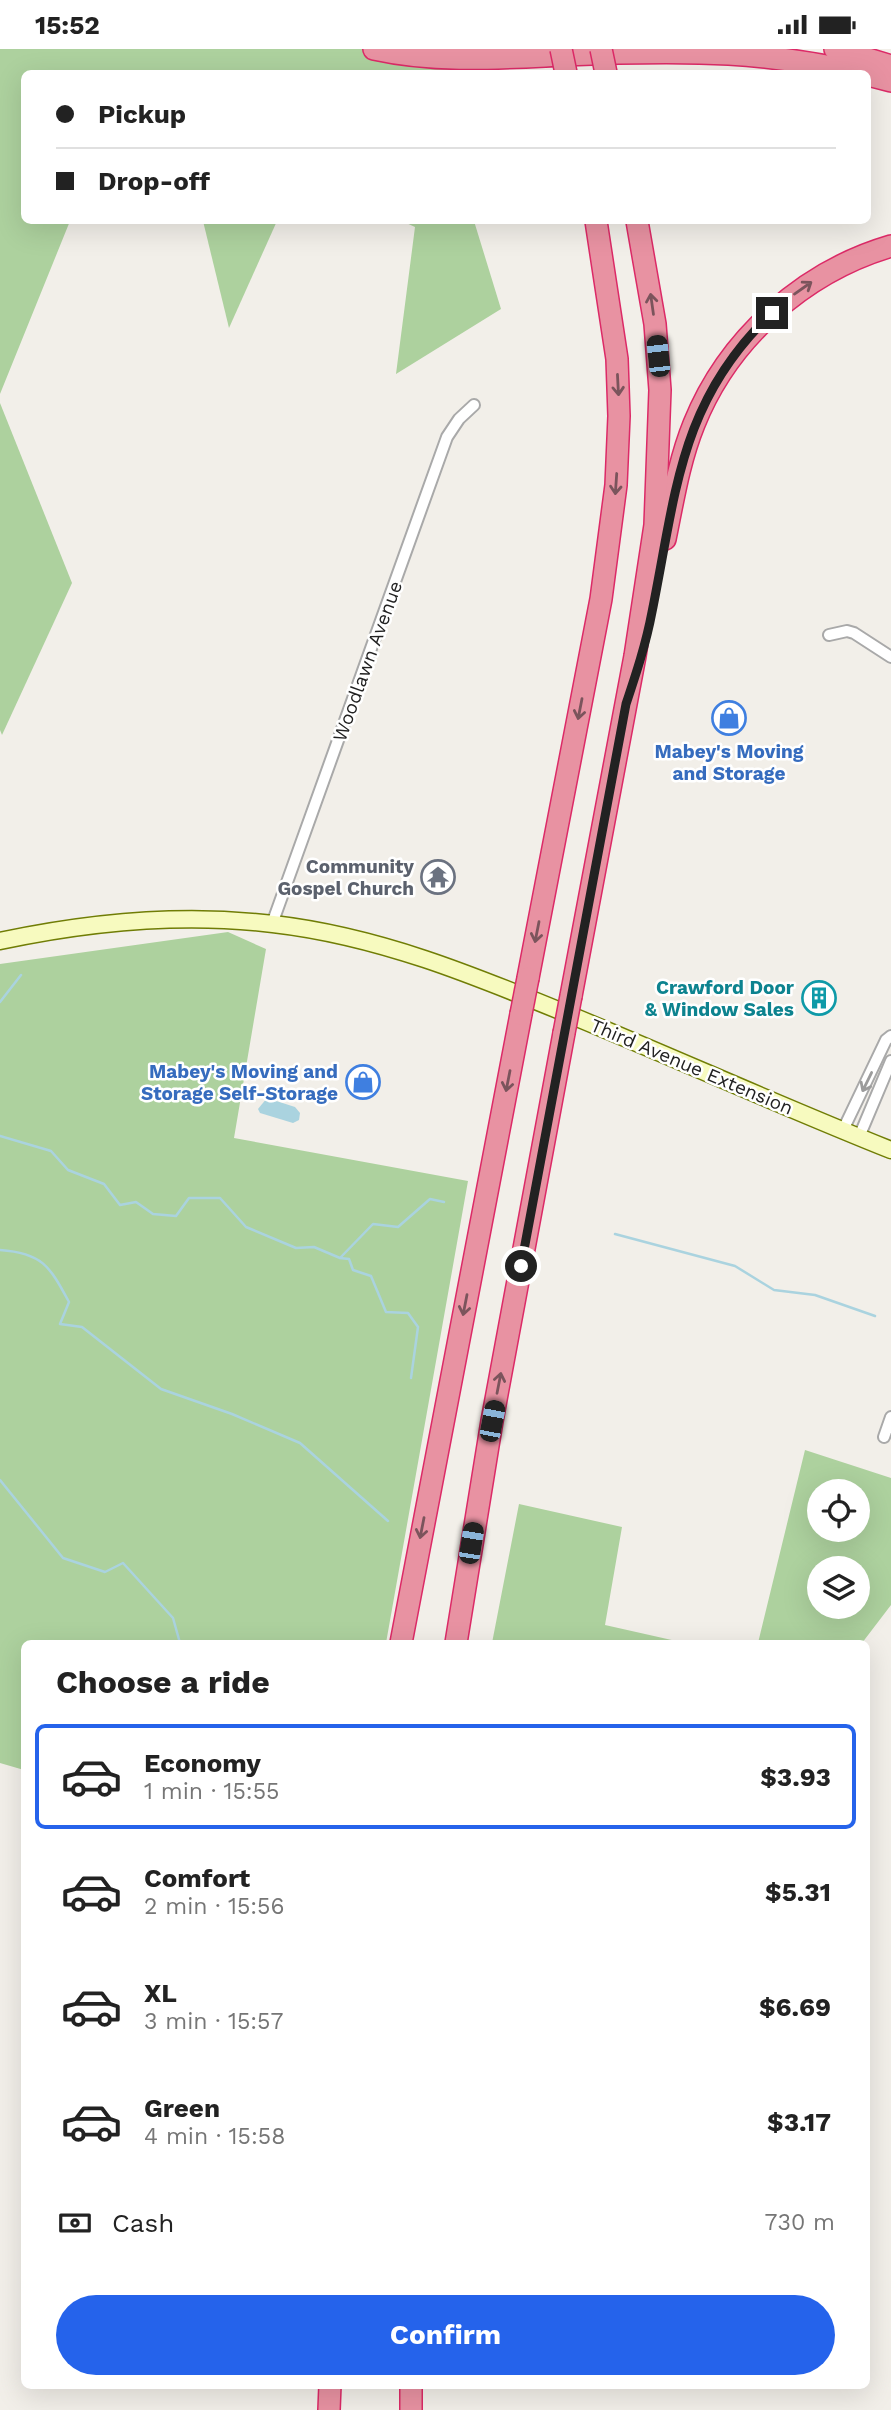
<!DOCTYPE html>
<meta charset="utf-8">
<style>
:root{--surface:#fff;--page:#f6f6f6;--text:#222;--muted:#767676;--line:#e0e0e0;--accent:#2563eb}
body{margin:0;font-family:"Work Sans",sans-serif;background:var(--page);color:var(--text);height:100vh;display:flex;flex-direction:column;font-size:26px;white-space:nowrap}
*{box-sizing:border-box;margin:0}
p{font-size:23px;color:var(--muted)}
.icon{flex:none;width:38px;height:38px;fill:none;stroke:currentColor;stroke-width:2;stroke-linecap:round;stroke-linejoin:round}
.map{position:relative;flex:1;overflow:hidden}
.side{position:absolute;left:21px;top:1591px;width:849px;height:749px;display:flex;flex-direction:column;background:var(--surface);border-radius:10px;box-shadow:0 7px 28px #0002}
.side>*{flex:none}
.top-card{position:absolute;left:21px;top:21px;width:850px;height:154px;border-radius:10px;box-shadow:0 7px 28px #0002;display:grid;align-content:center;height:154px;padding:0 35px;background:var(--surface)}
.tools{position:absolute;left:807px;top:1430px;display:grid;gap:14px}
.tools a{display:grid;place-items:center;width:63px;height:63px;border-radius:50%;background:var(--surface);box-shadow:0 7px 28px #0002;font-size:35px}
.end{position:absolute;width:32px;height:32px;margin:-16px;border:9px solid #222;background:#fff;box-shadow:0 0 0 4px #fff}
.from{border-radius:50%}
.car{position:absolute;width:21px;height:42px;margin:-21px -10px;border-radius:9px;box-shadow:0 0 5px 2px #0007;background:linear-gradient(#222 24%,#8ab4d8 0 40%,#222 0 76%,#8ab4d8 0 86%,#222 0)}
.top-card b{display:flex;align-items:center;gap:24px;height:66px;font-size:26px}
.top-card b+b{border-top:2px solid var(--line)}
.top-card i{width:18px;height:18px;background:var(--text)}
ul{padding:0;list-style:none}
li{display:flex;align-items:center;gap:21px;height:105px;margin:0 14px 10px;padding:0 21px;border:4px solid transparent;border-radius:10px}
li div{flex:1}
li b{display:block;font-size:26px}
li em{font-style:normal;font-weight:700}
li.selected{border-color:var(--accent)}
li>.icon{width:63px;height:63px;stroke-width:1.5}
h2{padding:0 35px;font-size:32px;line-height:84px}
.pay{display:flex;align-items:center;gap:18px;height:77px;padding:0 35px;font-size:26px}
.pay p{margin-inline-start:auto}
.button{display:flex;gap:14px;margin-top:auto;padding:14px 35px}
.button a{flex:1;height:80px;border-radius:42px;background:var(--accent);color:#fff;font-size:28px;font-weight:700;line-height:80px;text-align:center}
.status{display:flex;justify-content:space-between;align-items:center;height:49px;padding:0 35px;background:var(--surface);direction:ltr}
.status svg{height:19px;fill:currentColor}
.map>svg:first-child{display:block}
.forest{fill:#add19e;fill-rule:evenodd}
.water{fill:#aad3df}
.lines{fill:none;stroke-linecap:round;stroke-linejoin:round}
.stream{stroke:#aad3df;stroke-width:2.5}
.street-casing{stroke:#a9a9a9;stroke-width:14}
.secondary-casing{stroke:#707d05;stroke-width:19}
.highway-casing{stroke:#dc2a67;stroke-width:24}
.street{stroke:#fff;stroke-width:10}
.secondary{stroke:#f7fabf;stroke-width:16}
.highway{stroke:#e892a2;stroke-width:21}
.highway-bridge-casing{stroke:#dc2a67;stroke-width:24;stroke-linecap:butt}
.highway-bridge{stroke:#e892a2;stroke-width:21}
.oneway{stroke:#7b545c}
.oneway2{stroke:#9c9c9c}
.route{stroke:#222;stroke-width:9}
.labels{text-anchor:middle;stroke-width:5;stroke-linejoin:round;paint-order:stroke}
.street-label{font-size:19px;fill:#222;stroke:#fff}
.shop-label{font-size:19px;font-weight:bold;fill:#366cbe;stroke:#fff}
.worship-label{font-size:19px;font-weight:bold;fill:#5b616d;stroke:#fff;text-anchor:end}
.culture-label{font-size:19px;font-weight:bold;fill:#0d838f;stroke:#fff;text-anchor:end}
</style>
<div class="status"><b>15:52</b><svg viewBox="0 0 49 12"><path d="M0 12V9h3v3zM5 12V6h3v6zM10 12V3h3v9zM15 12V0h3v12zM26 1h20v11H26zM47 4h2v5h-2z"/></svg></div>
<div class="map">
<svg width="891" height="2361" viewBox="0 0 891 2361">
<rect width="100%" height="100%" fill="#f2efe9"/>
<!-- forest -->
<g class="forest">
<path d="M0,0h496l-15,24h-457v148h46l-70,173z"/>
<path d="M203,172h74l-48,107z"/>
<path d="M402,172h72l27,88 -105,65 19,-147z"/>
<path d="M0,354l72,180 -70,152 -2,-5z"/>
<path d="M228,883l38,17 -32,189 234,43 -82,462h-362v127l-24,-7v-799z"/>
<path d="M805,1401l86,28v127l-29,38h-104zM819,1442h39v38h-39zM858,1519v39h-39v-39z"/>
<path d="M519,1455l103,23 -17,98 80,18h-193z"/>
</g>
<!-- water -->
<path class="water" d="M267,1049l28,9 5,6 -1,7 -6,3 -33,-10 -2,-4z"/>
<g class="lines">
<!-- stream -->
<g class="stream">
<path d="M0,953l21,-27"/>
<path d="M0,1087l51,15 17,19 36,14 16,21 16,-3 17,12 23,2 13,-18h31l26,29 50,21 18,-1 26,11 33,-34 25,3 32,-28 14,3"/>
<path d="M615,1185l120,32 39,24 41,5 60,21"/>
<path d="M0,1201c43,3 50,17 69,52l-9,22 22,3 79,62 71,25 68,29 88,78"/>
<path d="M340,1209l9,1 4,11 18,6 15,36 22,1 10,14 -7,51"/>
<path d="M0,1431l63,78 42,14 18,-9 50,55 7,25"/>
</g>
<!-- street casing -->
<g class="street-casing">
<g id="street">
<path d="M829,586l18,-4 7,2 37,24"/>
<path d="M272,875l175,-487 12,-18 15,-14"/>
<path d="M843,1081l43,-90 5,-4"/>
<path d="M859,1088l32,-76"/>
<path d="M884,1388l7,-20"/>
</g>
</g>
<!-- secondary casing -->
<g class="secondary-casing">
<path id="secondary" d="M0,892c89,-19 182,-28 273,-17 105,12 200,51 297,91 107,44 213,92 321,135"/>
</g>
<!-- highway casing -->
<g class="highway-casing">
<g id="highway">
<path d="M374,0c63,14 126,9 190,6 118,-5 212,-6 327,26"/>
<path d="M835,0l56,17"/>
<path d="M665,490c8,-39 14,-78 29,-115 34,-85 109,-152 197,-178"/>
<path d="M528,929l73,-379 15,-114 3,-69 -2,-57 -21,-138"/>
<path d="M571,947l64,-340 20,-131 5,-135 -5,-66 -18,-103"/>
<path d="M401,1594l120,-629"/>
<path d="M456,1594l36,-222 72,-388"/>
<path d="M411,2336v25"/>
<path d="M329,2361l1,-25"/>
</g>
</g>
<!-- street -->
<use href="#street" class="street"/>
<!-- secondary -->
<use href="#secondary" class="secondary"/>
<!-- highway -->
<use href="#highway" class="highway"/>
<!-- highway-bridge casing -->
<g class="highway-bridge-casing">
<g id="highway-bridge">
<path d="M561,0l5,24"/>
<path d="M601,0l5,24"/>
<path d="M521,965l7,-36"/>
<path d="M564,984l7,-37"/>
</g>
</g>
<!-- highway-bridge -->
<use href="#highway-bridge" class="highway-bridge"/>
</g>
<!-- one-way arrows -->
<defs><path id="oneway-shaft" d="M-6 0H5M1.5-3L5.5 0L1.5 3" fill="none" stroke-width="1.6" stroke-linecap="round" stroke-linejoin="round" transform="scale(1.75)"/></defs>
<g class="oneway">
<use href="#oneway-shaft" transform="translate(803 239) rotate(-35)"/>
<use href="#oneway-shaft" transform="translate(652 255) rotate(-98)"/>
<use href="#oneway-shaft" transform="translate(618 336) rotate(87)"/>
<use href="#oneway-shaft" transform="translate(616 435) rotate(94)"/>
<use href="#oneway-shaft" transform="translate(580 660) rotate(101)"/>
<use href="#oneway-shaft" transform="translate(537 883) rotate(101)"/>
<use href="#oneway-shaft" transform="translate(508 1032) rotate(101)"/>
<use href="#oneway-shaft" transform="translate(465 1256) rotate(101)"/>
<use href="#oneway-shaft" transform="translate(499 1334) rotate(-79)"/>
<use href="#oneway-shaft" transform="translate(422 1479) rotate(101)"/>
</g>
<use class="oneway2" href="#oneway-shaft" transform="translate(867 1033) rotate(116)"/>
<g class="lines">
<!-- route -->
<path class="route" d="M521,1217l105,-562c10,-30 20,-60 26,-92 24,-118 27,-211 120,-299"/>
</g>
<!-- icons -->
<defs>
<g id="shop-ring" transform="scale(1.75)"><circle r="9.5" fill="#fff" stroke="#3f7fe0" stroke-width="1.5"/><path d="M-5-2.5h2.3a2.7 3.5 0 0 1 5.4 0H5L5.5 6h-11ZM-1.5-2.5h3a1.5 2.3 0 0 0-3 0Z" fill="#3f7fe0"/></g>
<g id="temple-ring" transform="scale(1.75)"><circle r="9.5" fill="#fff" stroke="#6b7280" stroke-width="1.5"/><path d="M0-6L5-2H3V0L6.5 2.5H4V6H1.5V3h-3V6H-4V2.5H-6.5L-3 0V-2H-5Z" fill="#6b7280"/></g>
<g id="building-ring" transform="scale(1.75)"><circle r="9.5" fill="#fff" stroke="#0f9aa8" stroke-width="1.5"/><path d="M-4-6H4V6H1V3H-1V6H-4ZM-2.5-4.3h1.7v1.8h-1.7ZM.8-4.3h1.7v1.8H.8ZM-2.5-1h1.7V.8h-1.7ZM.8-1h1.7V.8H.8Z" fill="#0f9aa8"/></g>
</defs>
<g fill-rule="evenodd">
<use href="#shop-ring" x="729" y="669"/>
<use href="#temple-ring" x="438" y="828"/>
<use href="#building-ring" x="819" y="949"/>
<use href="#shop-ring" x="363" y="1033"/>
</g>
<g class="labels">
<!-- street labels -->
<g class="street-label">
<text transform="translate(367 612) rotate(-70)" y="7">Woodlawn Avenue</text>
<text transform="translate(692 1017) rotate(23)" y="7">Third Avenue Extension</text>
</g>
<!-- shop labels -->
<g class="shop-label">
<text x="729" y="709">Mabey's Moving<tspan x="729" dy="22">and Storage</tspan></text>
<text x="338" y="1029" text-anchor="end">Mabey's Moving and<tspan x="338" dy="22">Storage Self-Storage</tspan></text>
</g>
<!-- worship labels -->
<g class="worship-label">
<text x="414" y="824">Community<tspan x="414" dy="22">Gospel Church</tspan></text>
</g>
<!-- culture labels -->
<g class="culture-label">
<text x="794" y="945">Crawford Door<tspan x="794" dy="22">&amp; Window Sales</tspan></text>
</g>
</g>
</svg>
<div class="tools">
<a><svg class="icon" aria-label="locate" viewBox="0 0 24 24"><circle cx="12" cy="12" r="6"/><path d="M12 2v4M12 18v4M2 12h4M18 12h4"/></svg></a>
<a><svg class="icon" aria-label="layers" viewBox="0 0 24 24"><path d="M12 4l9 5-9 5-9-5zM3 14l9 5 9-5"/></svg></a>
</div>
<i class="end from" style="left:521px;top:1217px"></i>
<i class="end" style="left:772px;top:264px"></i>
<i class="car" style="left:658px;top:307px;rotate:354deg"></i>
<i class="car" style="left:492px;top:1372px;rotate:11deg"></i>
<i class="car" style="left:471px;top:1494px;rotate:9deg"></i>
<div class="top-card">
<b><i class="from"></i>Pickup</b>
<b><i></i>Drop-off</b>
</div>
<section class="side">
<h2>Choose a ride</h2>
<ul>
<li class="selected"><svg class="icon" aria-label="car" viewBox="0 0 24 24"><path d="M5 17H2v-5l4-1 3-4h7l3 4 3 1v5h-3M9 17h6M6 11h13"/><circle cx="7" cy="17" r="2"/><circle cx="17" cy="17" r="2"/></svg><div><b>Economy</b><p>1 min · 15:55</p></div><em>$3.93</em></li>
<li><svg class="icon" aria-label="car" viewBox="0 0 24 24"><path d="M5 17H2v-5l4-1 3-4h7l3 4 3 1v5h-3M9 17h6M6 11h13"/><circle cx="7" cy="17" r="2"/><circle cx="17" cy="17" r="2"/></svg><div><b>Comfort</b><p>2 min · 15:56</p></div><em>$5.31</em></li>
<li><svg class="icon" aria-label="car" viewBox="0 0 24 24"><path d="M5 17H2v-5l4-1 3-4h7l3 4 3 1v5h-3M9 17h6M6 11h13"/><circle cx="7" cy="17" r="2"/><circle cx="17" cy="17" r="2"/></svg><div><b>XL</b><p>3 min · 15:57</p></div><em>$6.69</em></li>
<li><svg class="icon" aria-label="car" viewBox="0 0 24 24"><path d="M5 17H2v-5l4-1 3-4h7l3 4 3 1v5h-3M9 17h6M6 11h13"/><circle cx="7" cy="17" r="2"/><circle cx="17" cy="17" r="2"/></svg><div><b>Green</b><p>4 min · 15:58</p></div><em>$3.17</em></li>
</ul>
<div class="pay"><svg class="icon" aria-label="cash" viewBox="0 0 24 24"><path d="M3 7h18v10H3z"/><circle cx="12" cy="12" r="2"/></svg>Cash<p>730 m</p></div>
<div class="button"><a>Confirm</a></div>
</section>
</div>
